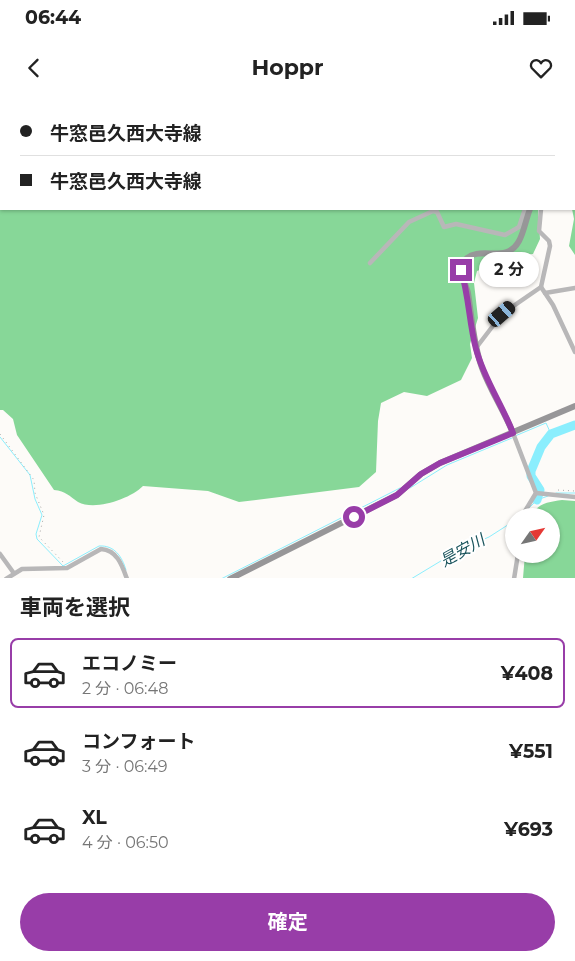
<!DOCTYPE html>
<html lang="ja">
<meta charset="utf-8">
<style>
:root{--surface:#fff;--page:#f6f6f6;--text:#222;--muted:#767676;--line:#e0e0e0;--accent:#983da8}
body{margin:0;font-family:Montserrat,"Noto Sans JP",sans-serif;background:var(--page);color:var(--text);height:100vh;display:flex;flex-direction:column;font-size:19px;white-space:nowrap}
*{box-sizing:border-box;margin:0}
p{font-size:16px;color:var(--muted)}
.icon{flex:none;width:28px;height:28px;fill:none;stroke:currentColor;stroke-width:2;stroke-linecap:round;stroke-linejoin:round}
.map{position:relative;height:478px;overflow:hidden}
.sheet{display:flex;flex-direction:column;background:var(--surface);flex:1}
.sheet>*{flex:none}
.banner{position:absolute;left:0px;top:0px;width:575px;height:110px;box-shadow:0 1px 4px #0004;display:grid;align-content:center;height:110px;padding:0 20px;background:var(--surface)}
.needle{width:32px;rotate:56deg}
.tools{position:absolute;left:505px;top:408px;display:grid;gap:10px}
.tools a{display:grid;place-items:center;width:55px;height:55px;border-radius:50%;background:var(--surface);box-shadow:0 1px 4px #0004;font-size:25px}
.end{position:absolute;width:22px;height:22px;margin:-11px;border:6px solid #983da8;background:#fff;box-shadow:0 0 0 2px #fff}
.from{border-radius:50%}
.bubble{position:absolute;height:35px;border-radius:18px;background:var(--surface);box-shadow:0 1px 4px #0004;font-size:16px;font-weight:700;line-height:35px;text-align:center}
.car{position:absolute;width:15px;height:30px;margin:-15px -8px;border-radius:6px;box-shadow:0 0 4px 1px #0007;background:linear-gradient(#222 24%,#8ab4d8 0 40%,#222 0 76%,#8ab4d8 0 86%,#222 0)}
.banner b{display:flex;align-items:center;gap:18px;height:48px;font-size:19px}
.banner b+b{border-top:1px solid var(--line)}
.banner i{width:12px;height:12px;background:var(--text)}
ul{padding:0;list-style:none}
li{display:flex;align-items:center;gap:15px;height:70px;margin:0 10px 8px;padding:0 10px;border:2px solid transparent;border-radius:8px}
li div{flex:1}
li b{display:block;font-size:19px}
li em{font-style:normal;font-weight:700}
li.active{border-color:var(--accent)}
li>.icon{width:45px;height:45px;stroke-width:1.5}
h2{padding:0 20px;font-size:22px;line-height:60px}
.cta{display:flex;gap:10px;margin-top:auto;padding:10px 20px}
.cta a{flex:1;height:58px;border-radius:30px;background:var(--accent);color:#fff;font-size:20px;font-weight:700;line-height:58px;text-align:center}
.status{display:flex;justify-content:space-between;align-items:center;height:35px;padding:0 25px;background:var(--surface);direction:ltr}
.status svg{height:14px;fill:currentColor}
header{display:flex;justify-content:space-between;align-items:center;height:65px;padding:0 20px;background:var(--surface);font-size:22px;font-weight:700}
.map>svg:first-child{display:block}
.forest{fill:#87d798}
.lines{fill:none;stroke-linecap:round;stroke-linejoin:round}
.stream{stroke:#8beefd;stroke-width:1}
.river{stroke:#8beefd;stroke-width:9}
.path{stroke:#aba9a7;stroke-width:1;stroke-dasharray:1 4;stroke-linecap:butt}
.street{stroke:#b8b7b8;stroke-width:4.5}
.secondary{stroke:#979698;stroke-width:6}
.route{stroke:#983da8;stroke-width:6}
.labels{text-anchor:middle;stroke-width:4;stroke-linejoin:round;paint-order:stroke}
.water-label{font-size:16px;font-style:italic;fill:#1b555d;stroke:#fff}
</style>
<div class="status"><b>06:44</b><svg viewBox="0 0 49 12"><path d="M0 12V9h3v3zM5 12V6h3v6zM10 12V3h3v9zM15 12V0h3v12zM26 1h20v11H26zM47 4h2v5h-2z"/></svg></div>
<header><svg class="icon" aria-label="back" viewBox="0 0 24 24"><path d="M15 5l-7 7 7 7"/></svg>Hoppr<svg class="icon" aria-label="heart" viewBox="0 0 24 24"><path d="M12 20l-8-8c-3-5 5-10 8-4 3-6 11-1 8 4z"/></svg></header>
<div class="map">
<svg width="575" height="479" viewBox="0 0 575 479">
<rect width="100%" height="100%" fill="#fdfbf8"/>
<!-- forest -->
<g class="forest">
<path d="M0,0h317l-316,1v108h537l2,30 -7,15 -10,1 -2,8c-8,3 -16,1 -24,7l-12,-2 -8,3 -3,12 4,35 -8,26 2,14 -11,22 -34,16 -23,-4 -23,11 -3,18 -2,51 -17,15 -120,15 -31,-11 -65,-5c-13,13 -48,25 -65,16 -9,-6 -12,-11 -24,-12l-37,-55 -4,-16 -10,-9h-3z"/>
<rect x="429" y="0" width="114" height="1"/>
<path d="M563,0h12v155l-6,-9 5,-27 -2,-10h2v-108h-13z"/>
<path d="M562,400l13,1v77h-52l2,-24h26v-38h-19c5,-13 17,-14 30,-16z"/>
</g>
<g class="lines">
<!-- stream -->
<g class="stream">
<path d="M515,336l31,-13 5,11"/>
<path d="M0,337l30,38 5,24 7,16 -6,19 1,5 26,27 36,-20c15,-1 23,10 27,24"/>
<path d="M410,388l37,-23 65,-27"/>
<path d="M556,393h19"/>
<path d="M529,408l8,-8 11,-4"/>
<path d="M221,479l179,-91"/>
<path d="M411,479l48,-29 30,-13 25,-16"/>
</g>
<!-- river -->
<path class="river" d="M537,400l3,-10 -9,-14v-5l10,-24 10,-13 24,-9"/>
<!-- path -->
<g class="path">
<path d="M551,0l3,1"/>
<path d="M574,6h1"/>
<path d="M0,334l34,46 1,13 9,22 -5,22 25,26"/>
<path d="M558,390l17,1"/>
</g>
<!-- street -->
<g class="street">
<path d="M574,53h1"/>
<path d="M541,109l-2,22 10,10 1,5 -9,41"/>
<path d="M370,163l39,-41 24,-11 4,1 7,15 12,-3 49,11 14,-8 6,-18"/>
<path d="M545,193l30,-5"/>
<path d="M476,248l26,-34 39,-27 12,18 22,47"/>
<path d="M513,333l23,60 -14,23"/>
<path d="M536,393l39,4"/>
<path d="M0,454l13,18"/>
<path d="M6,479l16,-10 45,-1 34,-19c16,1 21,16 26,30"/>
<path d="M514,479l4,-25"/>
</g>
<!-- secondary -->
<g class="secondary">
<path d="M518,0v1"/>
<path d="M513,333c-9,-22 -23,-43 -31,-65 -9,-25 -10,-50 -14,-75 -2,-10 -12,-24 -3,-33 15,-16 41,5 54,-19 5,-9 7,-22 11,-32"/>
<path d="M230,479l167,-84 24,-21 19,-11 135,-57"/>
</g>
</g>
<g class="lines">
<!-- route -->
<path class="route" d="M354,417l43,-22 24,-21 19,-11 73,-30c-11,-29 -29,-54 -37,-84 -7,-26 -7,-53 -15,-79"/>
</g>
<g class="labels">
<!-- water labels -->
<g class="water-label">
<text transform="translate(462 450) rotate(-29)" y="6">是安川</text>
</g>
</g>
</svg>
<div class="tools">
<a><svg class="needle" viewBox="-14 -14 28 28"><path d="M0-13l5 13h-10z" fill="#e53935"/><path d="M0 13l5-13h-10z" fill="#767676"/></svg></a>
</div>
<i class="end from" style="left:354px;top:417px"></i>
<i class="end" style="left:461px;top:170px"></i>
<div class="bubble" style="left:479px;top:152px;width:60px">2 分</div>
<i class="car" style="left:502px;top:214px;rotate:49deg"></i>
<div class="banner">
<b><i class="from"></i>牛窓邑久西大寺線</b>
<b><i></i>牛窓邑久西大寺線</b>
</div>
</div>
<section class="sheet">
<h2>車両を選択</h2>
<ul>
<li class="active"><svg class="icon" aria-label="car" viewBox="0 0 24 24"><path d="M5 17H2v-5l4-1 3-4h7l3 4 3 1v5h-3M9 17h6M6 11h13"/><circle cx="7" cy="17" r="2"/><circle cx="17" cy="17" r="2"/></svg><div><b>エコノミー</b><p>2 分 · 06:48</p></div><em>¥408</em></li>
<li><svg class="icon" aria-label="car" viewBox="0 0 24 24"><path d="M5 17H2v-5l4-1 3-4h7l3 4 3 1v5h-3M9 17h6M6 11h13"/><circle cx="7" cy="17" r="2"/><circle cx="17" cy="17" r="2"/></svg><div><b>コンフォート</b><p>3 分 · 06:49</p></div><em>¥551</em></li>
<li><svg class="icon" aria-label="car" viewBox="0 0 24 24"><path d="M5 17H2v-5l4-1 3-4h7l3 4 3 1v5h-3M9 17h6M6 11h13"/><circle cx="7" cy="17" r="2"/><circle cx="17" cy="17" r="2"/></svg><div><b>XL</b><p>4 分 · 06:50</p></div><em>¥693</em></li>
</ul>
<div class="cta"><a>確定</a></div>
</section>
